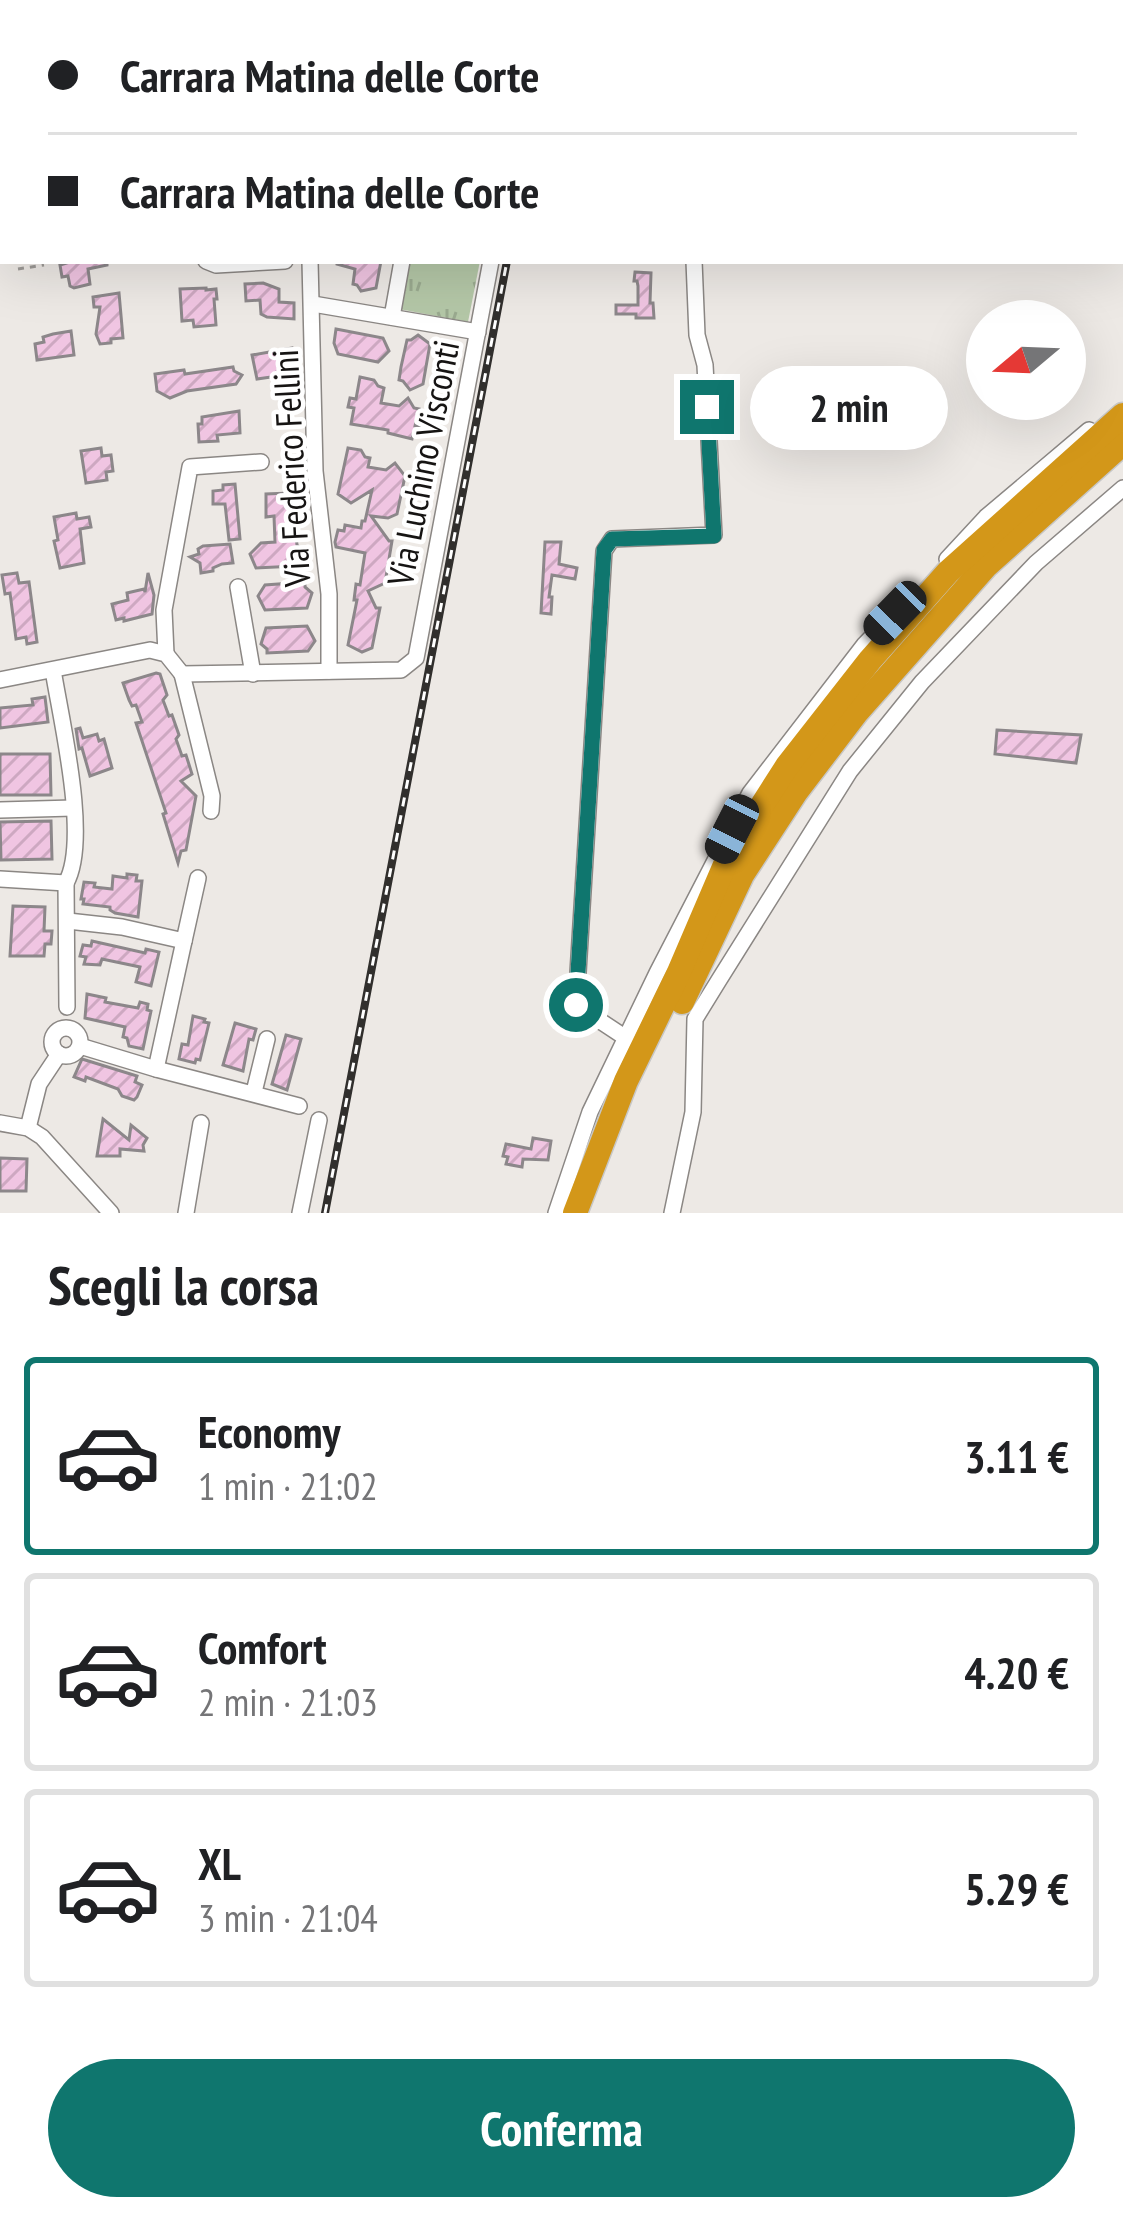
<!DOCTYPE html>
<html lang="it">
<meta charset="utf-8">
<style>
:root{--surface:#fff;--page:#f2f2f2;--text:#202124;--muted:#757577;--line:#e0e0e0;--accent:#0f766e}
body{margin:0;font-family:"PT Sans Narrow",sans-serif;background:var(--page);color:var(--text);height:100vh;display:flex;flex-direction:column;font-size:45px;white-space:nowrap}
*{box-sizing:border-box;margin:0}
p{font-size:39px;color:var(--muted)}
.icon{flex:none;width:66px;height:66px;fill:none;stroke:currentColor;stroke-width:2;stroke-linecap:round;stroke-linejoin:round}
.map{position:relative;height:1213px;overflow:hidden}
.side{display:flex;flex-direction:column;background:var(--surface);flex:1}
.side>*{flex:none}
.banner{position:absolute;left:0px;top:0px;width:1125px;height:264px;box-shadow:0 12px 48px #0002;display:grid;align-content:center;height:264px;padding:0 48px;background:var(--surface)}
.needle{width:78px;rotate:251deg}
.tools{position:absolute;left:966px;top:300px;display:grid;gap:24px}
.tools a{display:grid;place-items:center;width:120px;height:120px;border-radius:50%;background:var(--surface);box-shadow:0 12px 48px #0002;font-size:60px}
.end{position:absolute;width:54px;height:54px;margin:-27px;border:15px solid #0f766e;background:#fff;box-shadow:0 0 0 6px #fff}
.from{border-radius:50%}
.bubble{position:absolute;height:84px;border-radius:42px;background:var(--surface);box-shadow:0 12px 48px #0002;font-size:39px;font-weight:700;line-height:84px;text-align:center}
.car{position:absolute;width:36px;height:72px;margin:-36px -18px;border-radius:15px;box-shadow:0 0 9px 3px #0007;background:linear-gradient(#222 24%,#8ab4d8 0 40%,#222 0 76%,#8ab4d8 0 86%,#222 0)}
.banner b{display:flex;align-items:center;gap:42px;height:114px;font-size:45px}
.banner b+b{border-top:3px solid var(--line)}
.banner i{width:30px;height:30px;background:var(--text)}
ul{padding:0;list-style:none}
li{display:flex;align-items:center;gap:36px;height:198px;margin:0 24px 18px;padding:0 24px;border:6px solid var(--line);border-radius:12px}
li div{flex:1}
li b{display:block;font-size:45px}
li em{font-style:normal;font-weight:700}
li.current{border-color:var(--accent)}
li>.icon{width:108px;height:108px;stroke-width:1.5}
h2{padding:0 48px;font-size:54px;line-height:144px}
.cta{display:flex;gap:24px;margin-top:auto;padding:24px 48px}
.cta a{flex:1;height:138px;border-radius:72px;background:var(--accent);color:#fff;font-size:48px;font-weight:700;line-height:138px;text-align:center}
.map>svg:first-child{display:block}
.grass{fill:url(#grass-tufts)}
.building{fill:url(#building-hatch);stroke:#8c878a;stroke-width:3}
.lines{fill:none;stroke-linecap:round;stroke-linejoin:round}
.minor-casing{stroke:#8b8784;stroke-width:18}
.highway-casing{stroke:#c7c7c6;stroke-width:27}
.path{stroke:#9d9a97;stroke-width:3;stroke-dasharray:6 6;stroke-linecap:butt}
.minor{stroke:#fff;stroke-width:15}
.highway{stroke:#d39719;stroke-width:24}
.rail-casing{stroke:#312f2d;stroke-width:8}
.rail{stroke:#fff;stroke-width:3;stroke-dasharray:9;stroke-linecap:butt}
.route{stroke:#0f766e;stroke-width:15}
.labels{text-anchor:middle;stroke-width:9;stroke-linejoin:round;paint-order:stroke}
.street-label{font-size:36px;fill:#161413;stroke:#fff}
</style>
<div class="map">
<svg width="1123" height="1213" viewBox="0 0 1123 1213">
<defs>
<pattern id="grass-tufts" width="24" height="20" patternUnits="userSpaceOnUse" patternTransform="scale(3)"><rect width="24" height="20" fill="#b4c7a7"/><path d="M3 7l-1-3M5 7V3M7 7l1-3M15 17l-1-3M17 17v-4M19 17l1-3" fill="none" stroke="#9aaa8f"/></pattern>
<pattern id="building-hatch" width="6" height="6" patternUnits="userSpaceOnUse" patternTransform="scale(3)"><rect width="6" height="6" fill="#f0c5e2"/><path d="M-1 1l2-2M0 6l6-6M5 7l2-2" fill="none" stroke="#cda8c1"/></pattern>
</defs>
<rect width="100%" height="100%" fill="#ede9e5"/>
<!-- grass -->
<path class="grass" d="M408,261h72l-12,61 -69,-13z"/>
<!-- building -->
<g class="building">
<path d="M73,261h34v4l-19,4 2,15 -16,4 -4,-2 -2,-10 -6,1 -2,-12z"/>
<path d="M337,261h44l-5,27 -15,3 -4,-6 -4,-1 2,-15 -18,-5z"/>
<path d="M635,272l16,1 -1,30h3l1,15h-18v-4h-20v-9h22v-19l-1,-5h-3z"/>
<path d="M263,283l16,6v13l15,1v16l-27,-2 -6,-3 -1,-14 -14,1 -1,-17z"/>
<path d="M206,288v2l10,-1 1,10h-3l2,26 -22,2 -1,-7 -11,1 -2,-32z"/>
<path d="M119,293l4,45 -12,1v4l-11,1 -4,-10 4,-27h-6l-1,-10z"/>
<path d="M336,329l47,9 6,13 -11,11 -40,-8 -4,-11z"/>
<path d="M71,331l3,24 -37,5 -2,-16 9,-2 -1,-5 10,-3z"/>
<path d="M418,335l12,9 -7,40 -13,6 -7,-9 -4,-1 2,-13 6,-27h4z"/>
<path d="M292,348l3,16 -3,10 -35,5 -5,-24z"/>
<path d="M233,367l1,4 8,4 -6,9 -49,7 -17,7 -13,-7 -2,-17 29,-4 1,4z"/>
<path d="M360,377l14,3 4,6 6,2 -3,15 18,3 9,-8 6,10 5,1 -4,17 7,1 -2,9 -7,-1 -1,4 -24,-6v-3l-37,-6 3,-16 -6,-1 2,-9 6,1z"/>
<path d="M239,411l1,22 -23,2 1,6 -19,1 -1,-18h4v-7z"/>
<path d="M101,448l1,8 9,-1 2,16 -7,1 1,8 -21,3 -5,-32z"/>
<path d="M348,448l13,2 4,7 5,1 -2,9 18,3 9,-7 10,13 -8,38 -9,4 -17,-2 18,25h3l-7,42 -17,8 8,17h4l-8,40 -10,4 -14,-7 9,-45h-3l2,-16 4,1 5,-32 -29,-6 -1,-5 3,-12 6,1 1,-6 16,3 1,-7h3l7,-31 -21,13 -13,-9z"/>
<path d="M235,484l5,55 -11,1 -4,-36h-12v-13l10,-1v-5z"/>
<path d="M289,493v9l18,2 1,9h-11l-2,14 2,18 6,7v4l-7,10 -40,2 -6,-14 11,-11 14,-1 -1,-26 -8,1v-23z"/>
<path d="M76,513l1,6 12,-2 2,10 -11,2 4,34 -24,5 -6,-27 4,-1 -4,-23z"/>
<path d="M545,542h16l-2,22 18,4 -2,11 -23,-4 -3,22h3l-1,17 -10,-1z"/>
<path d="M230,544l3,19 -11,1 -9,4v3l-12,2 -1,-10 -10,-6 9,-3 -1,-5 5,-3z"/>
<path d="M17,573l2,10 10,-1 8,60 -10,2 -1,-7 -10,2 -6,-46 -5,1 -3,-19z"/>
<path d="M148,573l6,22 -2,19 -28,7v-3l-8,2 -4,-16 16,-4 -1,-7 17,-4 1,3z"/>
<path d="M292,583h13v4l7,6 -5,15 -42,2 -7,-14 7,-11z"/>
<path d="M307,626l8,15 -7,10 -41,2v-4l-6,-5 5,-16z"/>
<path d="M156,673l4,1 7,21 -4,5 6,16 3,-1 7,20 -3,4 6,17 4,-1 6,19 -11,7 15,15 -10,54 -5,1 -3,12 -15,-49 3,-1 -30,-90 6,-1 -6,-17 -4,1 -3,-6 -6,-17z"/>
<path d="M45,697l3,25 -48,6v-20l33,-3 -1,-6z"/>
<path d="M80,728l3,10 14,-4 2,7 5,-2 8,29 -22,8 -8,-28 -3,1 -3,-20z"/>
<path d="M997,730l84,5 -5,28 -81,-9z"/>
<path d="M0,754h50l1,41h-51z"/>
<path d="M51,821l1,38 -51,1 -1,-38z"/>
<path d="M127,874l10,1 -1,6h6l-4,36 -23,-4 -5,-3v-3l-27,-3 1,-5h-3l3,-17 11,1 -1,4 18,2 1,-13 14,2z"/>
<path d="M13,906l32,1 -1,24h8l-1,13h-6l-1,12h-34z"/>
<path d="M92,941l53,12 1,-4 13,3 -8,34 -15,-4 4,-15 -38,-8 -2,6 -16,-1 2,-7 -6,-1 3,-11 8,1z"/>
<path d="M87,994l19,4 -1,4 33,6 2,-6 8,2 -1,6 4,1 -8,38 -14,-3 -2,-8 -4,-1 2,-10 -40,-9z"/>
<path d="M193,1016l12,3 -1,3 5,1 -9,37 -4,-1 -1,4 -16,-4 3,-15 6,1z"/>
<path d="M235,1023l21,6 -3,11 -4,-1 -6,32 -20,-6z"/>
<path d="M286,1035l15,4 -14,51 -15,-6z"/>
<path d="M82,1059l55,17 -2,6 7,3 -5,12 -3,3 -12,-4 -4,-7 -32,-12 -1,4 -11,-4z"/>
<path d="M103,1119l26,21 2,-15 16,13 -4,7 1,6 -24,-2v7h-23z"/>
<path d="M533,1138l18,3 -3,19 -25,-1 -1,8 -16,-3 2,-7 -5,-1 3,-12 25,5z"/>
<path d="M0,1158l27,1 -1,32h-26z"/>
</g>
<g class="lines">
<!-- minor casing -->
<g class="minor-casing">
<g id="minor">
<path d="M303,0l2,3"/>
<path d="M188,3l1,-3"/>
<path d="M711,3v-3"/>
<path d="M206,261l10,4 69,-4"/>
<path d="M310,261l5,210 14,123v77"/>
<path d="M313,304l165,28"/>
<path d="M392,317l10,-56"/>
<path d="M947,559l39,-42 103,-87"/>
<path d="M238,587l15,87"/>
<path d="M166,654l-2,-44 26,-143 71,-5"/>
<path d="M182,674l30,122 -1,15"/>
<path d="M0,680l150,-30 16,4 16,20 219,-4 15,-12 75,-397"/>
<path d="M0,810l73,-2"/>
<path d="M0,879l66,4c24,-43 -5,-163 -13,-213"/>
<path d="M66,883l1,124"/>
<path d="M68,921l54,6 62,14 14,-63"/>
<circle cx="66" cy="1042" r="14"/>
<path d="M626,1038l-50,-33 28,-454 8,-12 102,-4 -9,-170 -8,-30 -3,-74"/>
<path d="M80,1046l76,23 143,37"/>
<path d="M156,1069l28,-128"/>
<path d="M254,1092l13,-53"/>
<path d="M0,1123l28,5 14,9 69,76"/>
<path d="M28,1128l11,-44 20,-30"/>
<path d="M186,1213l15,-90"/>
<path d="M300,1213l19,-93"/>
<path d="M556,1213l34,-101 67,-139 93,-180 114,-148 49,-51"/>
<path d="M672,1213l21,-101 2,-93 24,-39 131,-209 72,-89 114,-119 87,-75"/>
</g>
</g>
<!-- highway casing -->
<g class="highway-casing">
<g id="highway">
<path d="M682,1002l60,-127 54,-83 61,-80 129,-146 137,-123"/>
<path d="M575,1213l51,-132 53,-109 48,-112 60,-94 83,-106 78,-88 175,-157"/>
</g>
</g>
<!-- path -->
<path class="path" d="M18,269l26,-4"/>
<!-- minor -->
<use href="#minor" class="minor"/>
<!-- highway -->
<use href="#highway" class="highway"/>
<!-- rail casing -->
<g class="rail-casing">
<g id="rail">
<path d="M557,3v-3"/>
<path d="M325,1213l182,-952"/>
</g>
</g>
<!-- rail -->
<use href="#rail" class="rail"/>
</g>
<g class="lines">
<!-- route -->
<path class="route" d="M576,1005l28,-455 8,-11 102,-3 -7,-129"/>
</g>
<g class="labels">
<!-- street labels -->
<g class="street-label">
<text transform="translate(423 463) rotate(-79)" y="13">Via Luchino Visconti</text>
<text transform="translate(291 468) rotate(-93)" y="13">Via Federico Fellini</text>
</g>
</g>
</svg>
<div class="tools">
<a><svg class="needle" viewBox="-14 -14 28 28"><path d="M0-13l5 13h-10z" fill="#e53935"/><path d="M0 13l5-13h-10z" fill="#757577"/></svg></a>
</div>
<i class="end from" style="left:576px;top:1005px"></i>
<i class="end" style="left:707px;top:407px"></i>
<div class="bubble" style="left:750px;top:366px;width:198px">2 min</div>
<i class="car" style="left:895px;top:613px;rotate:224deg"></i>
<i class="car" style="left:732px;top:829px;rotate:207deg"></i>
<div class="banner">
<b><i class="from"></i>Carrara Matina delle Corte</b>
<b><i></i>Carrara Matina delle Corte</b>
</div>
</div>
<section class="side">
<h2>Scegli la corsa</h2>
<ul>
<li class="current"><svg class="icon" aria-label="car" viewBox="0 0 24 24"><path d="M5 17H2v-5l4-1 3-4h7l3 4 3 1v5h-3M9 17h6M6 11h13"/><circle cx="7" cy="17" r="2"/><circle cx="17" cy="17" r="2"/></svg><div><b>Economy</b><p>1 min · 21:02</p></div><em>3.11 €</em></li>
<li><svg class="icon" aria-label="car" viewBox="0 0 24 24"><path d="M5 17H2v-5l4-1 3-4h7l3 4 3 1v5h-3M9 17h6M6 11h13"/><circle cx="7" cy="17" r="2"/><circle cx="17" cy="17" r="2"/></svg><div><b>Comfort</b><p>2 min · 21:03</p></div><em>4.20 €</em></li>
<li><svg class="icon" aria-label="car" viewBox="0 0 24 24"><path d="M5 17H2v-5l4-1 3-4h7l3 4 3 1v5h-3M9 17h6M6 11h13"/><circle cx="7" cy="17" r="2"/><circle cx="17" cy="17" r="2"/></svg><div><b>XL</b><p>3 min · 21:04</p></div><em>5.29 €</em></li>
</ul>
<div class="cta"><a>Conferma</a></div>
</section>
